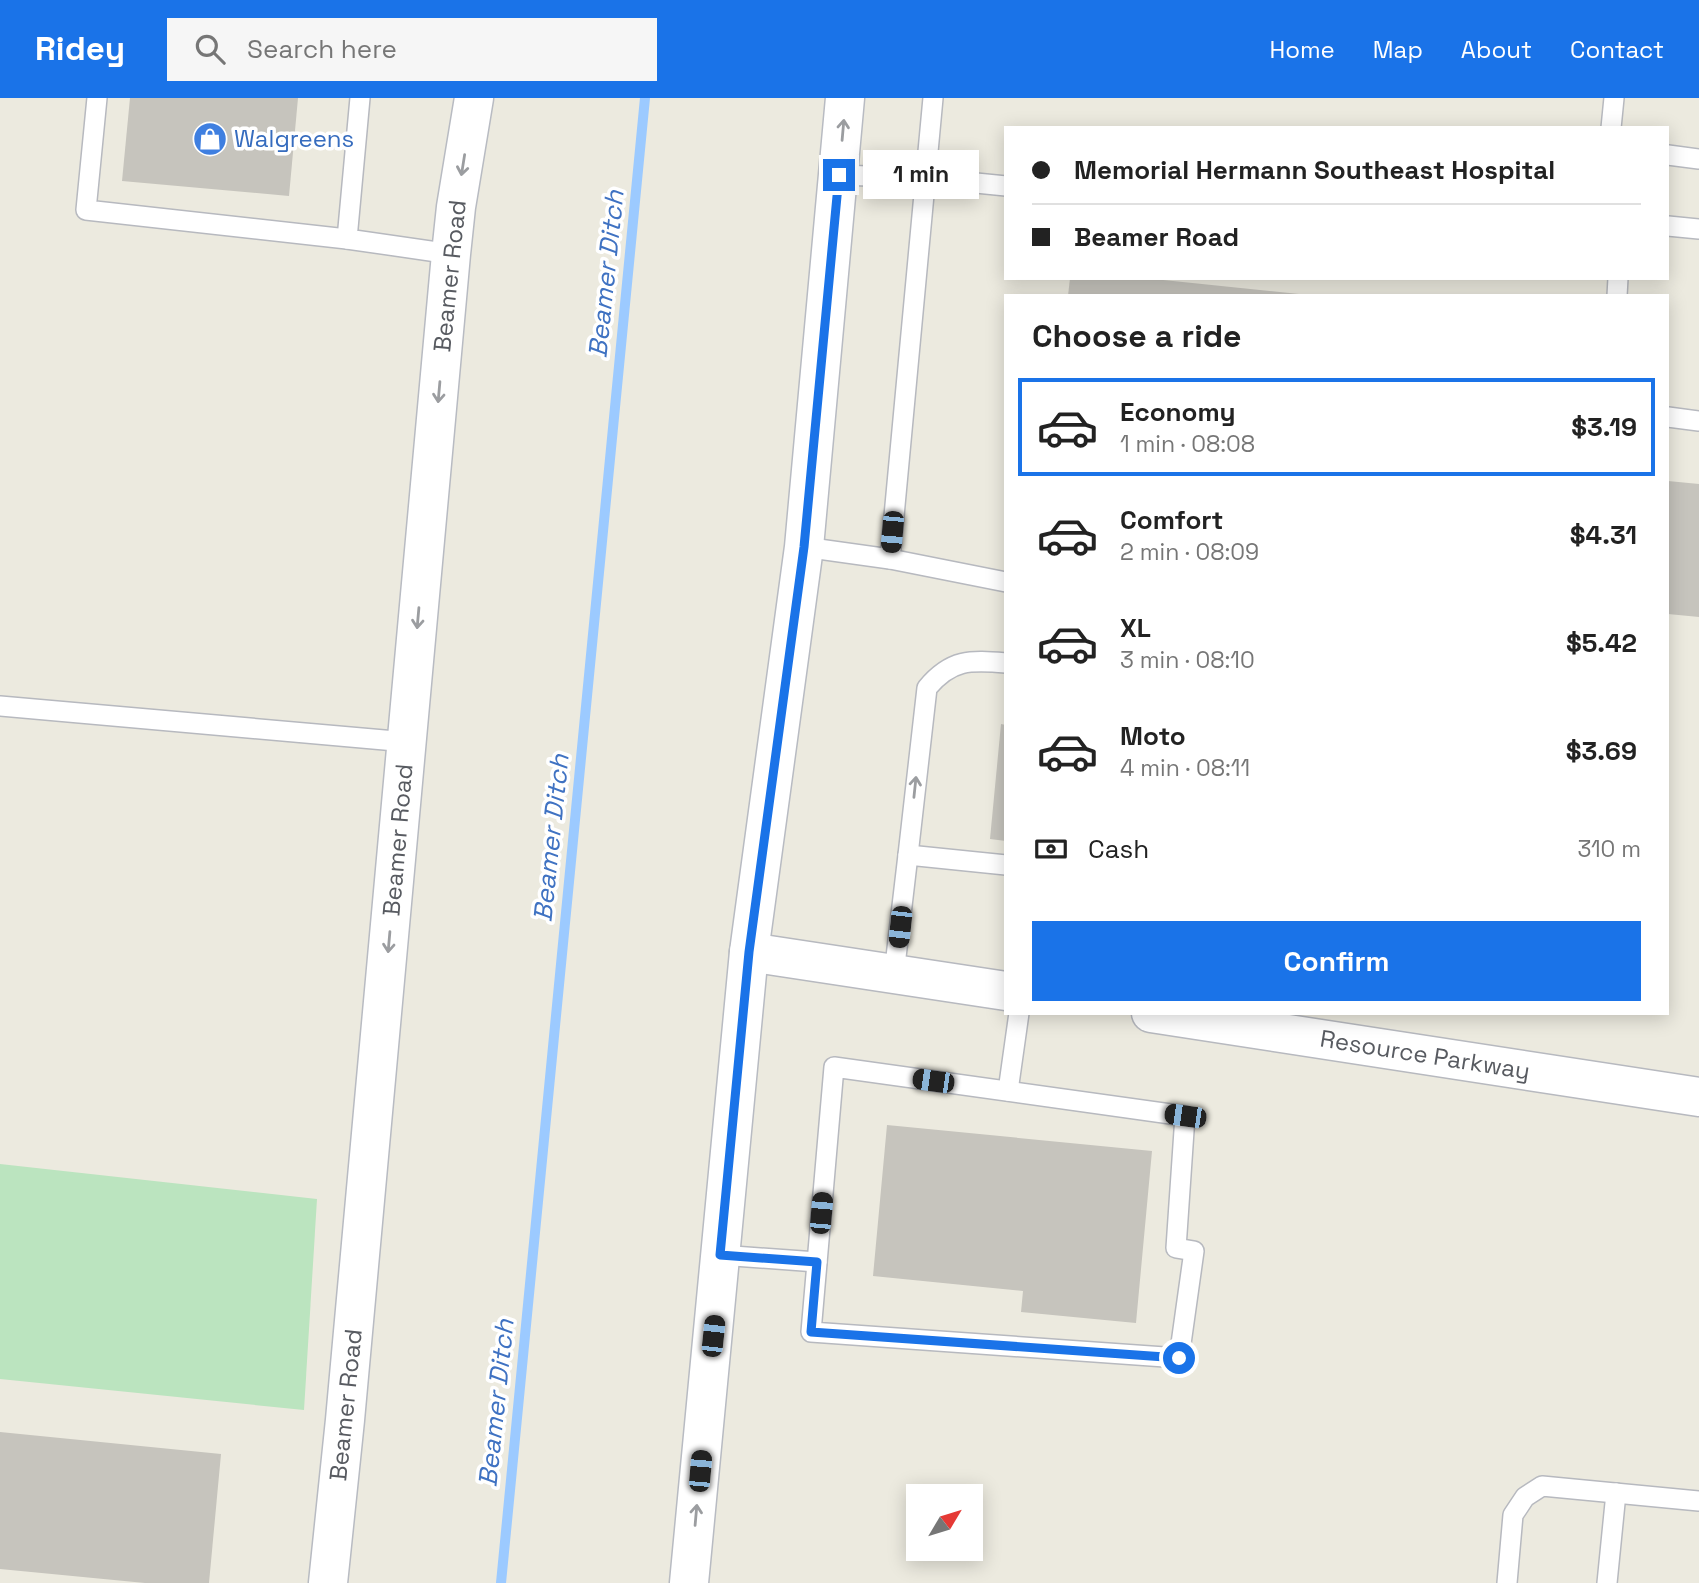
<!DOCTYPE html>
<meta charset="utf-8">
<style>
:root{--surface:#fff;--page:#f6f6f6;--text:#222;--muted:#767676;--line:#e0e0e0;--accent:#1a73e8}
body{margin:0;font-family:"Space Grotesk",sans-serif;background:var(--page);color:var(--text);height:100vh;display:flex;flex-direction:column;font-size:26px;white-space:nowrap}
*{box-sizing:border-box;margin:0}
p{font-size:23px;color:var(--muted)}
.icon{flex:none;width:38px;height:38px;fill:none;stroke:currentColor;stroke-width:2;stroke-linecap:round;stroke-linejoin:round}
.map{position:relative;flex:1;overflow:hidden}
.panel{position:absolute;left:1004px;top:196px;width:665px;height:721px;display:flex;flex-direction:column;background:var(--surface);border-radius:0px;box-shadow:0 4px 18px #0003}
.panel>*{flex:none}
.banner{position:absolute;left:1004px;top:28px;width:665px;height:154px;border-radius:0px;box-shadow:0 4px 18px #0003;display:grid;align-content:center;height:154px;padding:0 28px;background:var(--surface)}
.needle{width:46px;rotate:52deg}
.fabs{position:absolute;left:906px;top:1386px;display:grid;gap:14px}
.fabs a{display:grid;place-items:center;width:77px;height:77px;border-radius:0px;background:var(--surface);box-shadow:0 4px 18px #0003;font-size:35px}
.end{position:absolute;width:32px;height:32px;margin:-16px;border:9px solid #1a73e8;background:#fff;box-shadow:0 0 0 4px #fff}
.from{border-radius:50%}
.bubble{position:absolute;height:49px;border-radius:0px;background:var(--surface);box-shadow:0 4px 18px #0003;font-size:23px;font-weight:800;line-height:49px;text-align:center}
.car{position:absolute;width:21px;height:42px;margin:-21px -10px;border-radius:9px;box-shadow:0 0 5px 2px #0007;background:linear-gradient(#222 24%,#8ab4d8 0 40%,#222 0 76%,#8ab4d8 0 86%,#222 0)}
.banner b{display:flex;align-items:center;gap:24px;height:66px;font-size:26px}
.banner b+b{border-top:2px solid var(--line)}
.banner i{width:18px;height:18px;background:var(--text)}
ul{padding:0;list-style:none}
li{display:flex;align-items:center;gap:21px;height:98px;margin:0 14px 10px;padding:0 14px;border:4px solid transparent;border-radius:0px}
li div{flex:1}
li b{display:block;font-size:26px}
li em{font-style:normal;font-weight:800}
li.current{border-color:var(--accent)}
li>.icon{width:63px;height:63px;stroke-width:1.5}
h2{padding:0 28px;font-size:32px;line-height:84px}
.pay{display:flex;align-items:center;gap:18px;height:77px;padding:0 28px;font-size:26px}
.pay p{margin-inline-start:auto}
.action{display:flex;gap:14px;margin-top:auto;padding:14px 28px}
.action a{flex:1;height:80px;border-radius:0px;background:var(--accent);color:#fff;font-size:28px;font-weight:800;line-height:80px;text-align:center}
header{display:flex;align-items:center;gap:42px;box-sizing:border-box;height:98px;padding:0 35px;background:var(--accent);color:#fff}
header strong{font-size:33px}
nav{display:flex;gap:38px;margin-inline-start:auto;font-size:24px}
.search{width:490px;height:63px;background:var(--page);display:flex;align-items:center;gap:18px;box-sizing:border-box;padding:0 24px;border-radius:0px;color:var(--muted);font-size:26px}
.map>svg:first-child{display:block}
.green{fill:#bbe4bf}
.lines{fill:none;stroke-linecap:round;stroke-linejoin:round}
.stream{stroke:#9ccaff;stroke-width:10}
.building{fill:#c6c4bd}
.service-casing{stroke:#b7b9bf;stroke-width:22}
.minor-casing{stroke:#b7b9bf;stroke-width:41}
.secondary-casing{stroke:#b8bbc2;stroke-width:41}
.service{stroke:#fff;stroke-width:19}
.minor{stroke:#fff;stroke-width:38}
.secondary{stroke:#fff;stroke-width:38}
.oneway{stroke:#9b9da0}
.route{stroke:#1a73e8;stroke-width:9}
.labels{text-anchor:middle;stroke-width:7;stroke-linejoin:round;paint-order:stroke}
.shop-label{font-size:24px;fill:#366cbe;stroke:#fff;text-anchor:start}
.street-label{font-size:24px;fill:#585b61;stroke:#fff}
.water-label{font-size:26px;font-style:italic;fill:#3f72c2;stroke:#fff}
</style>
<header>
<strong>Ridey</strong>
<div class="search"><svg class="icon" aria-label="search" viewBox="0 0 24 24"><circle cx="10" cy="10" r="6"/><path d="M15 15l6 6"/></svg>Search here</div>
<nav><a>Home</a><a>Map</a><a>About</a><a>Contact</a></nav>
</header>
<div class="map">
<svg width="1699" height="1485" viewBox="0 0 1699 1485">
<rect width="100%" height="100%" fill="#eceadf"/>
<!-- green -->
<path class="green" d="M0,1066l317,35 -13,211 -304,-31z"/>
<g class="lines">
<!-- stream -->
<path class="stream" d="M501,1485l144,-1485"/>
</g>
<!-- building -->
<g class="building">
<path d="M130,0h168l-9,98 -167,-15z"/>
<path d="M1070,180h74l155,16v2h-231z"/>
<path d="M1668,383l31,3v133l-31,-3z"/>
<path d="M1001,626l5,1v116l-16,-2z"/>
<path d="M887,1027l265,26 -16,172 -115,-11 2,-21 -150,-15z"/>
<path d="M0,1334l221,22 -12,129h-64l-145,-14z"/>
</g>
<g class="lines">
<!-- service casing -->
<g class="service-casing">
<g id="service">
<path d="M97,0l-11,112 261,29"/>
<path d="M360,0l-13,141 104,15"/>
<path d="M1611,30l3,-30"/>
<path d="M1668,57l31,4"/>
<path d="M839,77l87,3 80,8"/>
<path d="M1668,128l31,3"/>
<path d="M1617,198l1,-18"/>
<path d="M1668,319l31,4"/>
<path d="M804,449l86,12 116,23"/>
<path d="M890,461l43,-461"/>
<path d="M0,608l407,36"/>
<path d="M908,757l19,-167c24,-29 43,-28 79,-25"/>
<path d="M894,876l14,-119 98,10"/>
<path d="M834,969l351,49 -9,132 18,3 -15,107 -368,-26z"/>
<path d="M1008,993l11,-78"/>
<path d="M720,1157l97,7"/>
<path d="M1507,1485l6,-68 12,-18 17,-11 157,15"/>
<path d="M1607,1485l9,-90"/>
</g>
</g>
<!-- minor casing -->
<g class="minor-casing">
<g id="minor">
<path d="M749,854l257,39"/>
<path d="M1151,915l548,84"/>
</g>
</g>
<!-- secondary casing -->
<g class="secondary-casing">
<g id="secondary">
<path d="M328,1485l17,-163 106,-1166 5,-47 18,-109"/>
<path d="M689,1485l60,-631 55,-405 41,-449"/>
</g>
</g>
<!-- service -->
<use href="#service" class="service"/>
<!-- minor -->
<use href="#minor" class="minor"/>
<!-- secondary -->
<use href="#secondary" class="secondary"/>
</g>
<!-- one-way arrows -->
<defs><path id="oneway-shaft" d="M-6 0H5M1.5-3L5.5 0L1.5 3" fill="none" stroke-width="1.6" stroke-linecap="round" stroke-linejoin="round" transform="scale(1.75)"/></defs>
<g class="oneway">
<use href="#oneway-shaft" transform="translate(843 32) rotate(-85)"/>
<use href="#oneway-shaft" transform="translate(463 67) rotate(99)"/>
<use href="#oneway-shaft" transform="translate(439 294) rotate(95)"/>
<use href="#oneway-shaft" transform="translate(418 520) rotate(95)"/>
<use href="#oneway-shaft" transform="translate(915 689) rotate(-84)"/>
<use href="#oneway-shaft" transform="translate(389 844) rotate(95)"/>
<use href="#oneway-shaft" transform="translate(696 1417) rotate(-85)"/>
</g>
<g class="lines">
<!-- route -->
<path class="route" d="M839,77l-35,372 -55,405 -29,303 97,7 -6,70 368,26"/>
</g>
<!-- icons -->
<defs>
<g id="shop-disc" transform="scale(1.75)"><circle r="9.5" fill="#3f7fe0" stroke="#fff"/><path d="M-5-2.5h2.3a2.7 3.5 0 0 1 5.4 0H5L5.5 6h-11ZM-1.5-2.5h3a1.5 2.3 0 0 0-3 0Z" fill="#fff"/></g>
</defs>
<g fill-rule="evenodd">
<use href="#shop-disc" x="210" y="41"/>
</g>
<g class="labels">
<!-- shop labels -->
<g class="shop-label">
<text x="234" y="49">Walgreens</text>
</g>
<!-- street labels -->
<g class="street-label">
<text transform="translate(450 178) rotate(-84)" y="8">Beamer Road</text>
<text transform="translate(398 742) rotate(-85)" y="8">Beamer Road</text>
<text transform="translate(1425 957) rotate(9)" y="8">Resource Parkway</text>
<text transform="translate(346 1307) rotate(-84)" y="8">Beamer Road</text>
</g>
<!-- water labels -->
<g class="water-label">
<text transform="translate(606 176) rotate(-84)" y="9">Beamer Ditch</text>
<text transform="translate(551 740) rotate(-84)" y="9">Beamer Ditch</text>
<text transform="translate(496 1305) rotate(-84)" y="9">Beamer Ditch</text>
</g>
</g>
</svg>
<div class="fabs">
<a><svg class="needle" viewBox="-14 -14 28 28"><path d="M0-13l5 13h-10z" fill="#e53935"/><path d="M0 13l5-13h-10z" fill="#767676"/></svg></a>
</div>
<i class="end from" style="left:1179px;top:1260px"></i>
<i class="end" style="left:839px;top:77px"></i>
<div class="bubble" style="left:863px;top:52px;width:116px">1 min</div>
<i class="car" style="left:892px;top:434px;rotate:185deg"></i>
<i class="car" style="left:900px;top:829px;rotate:186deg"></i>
<i class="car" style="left:933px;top:983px;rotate:278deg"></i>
<i class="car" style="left:1185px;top:1018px;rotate:278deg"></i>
<i class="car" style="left:821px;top:1115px;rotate:5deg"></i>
<i class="car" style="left:713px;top:1238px;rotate:6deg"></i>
<i class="car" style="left:700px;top:1373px;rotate:5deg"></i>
<div class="banner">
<b><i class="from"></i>Memorial Hermann Southeast Hospital</b>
<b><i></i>Beamer Road</b>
</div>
<section class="panel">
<h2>Choose a ride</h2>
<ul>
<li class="current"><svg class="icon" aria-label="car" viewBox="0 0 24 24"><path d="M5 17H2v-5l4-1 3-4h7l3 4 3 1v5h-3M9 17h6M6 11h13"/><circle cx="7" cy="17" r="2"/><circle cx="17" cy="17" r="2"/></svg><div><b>Economy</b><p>1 min · 08:08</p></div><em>$3.19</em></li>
<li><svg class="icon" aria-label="car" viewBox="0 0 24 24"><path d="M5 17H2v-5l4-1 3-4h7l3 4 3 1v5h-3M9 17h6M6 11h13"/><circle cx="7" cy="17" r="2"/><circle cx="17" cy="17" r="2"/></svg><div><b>Comfort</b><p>2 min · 08:09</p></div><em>$4.31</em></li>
<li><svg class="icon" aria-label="car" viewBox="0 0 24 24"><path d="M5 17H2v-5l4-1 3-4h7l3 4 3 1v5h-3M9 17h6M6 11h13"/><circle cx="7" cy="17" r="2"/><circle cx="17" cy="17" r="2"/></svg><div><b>XL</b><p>3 min · 08:10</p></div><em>$5.42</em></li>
<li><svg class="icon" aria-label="car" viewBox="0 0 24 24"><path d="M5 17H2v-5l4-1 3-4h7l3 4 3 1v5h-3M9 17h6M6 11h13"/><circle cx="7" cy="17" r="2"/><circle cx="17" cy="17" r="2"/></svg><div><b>Moto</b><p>4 min · 08:11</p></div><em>$3.69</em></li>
</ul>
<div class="pay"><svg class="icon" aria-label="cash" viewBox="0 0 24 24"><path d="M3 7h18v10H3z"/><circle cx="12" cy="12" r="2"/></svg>Cash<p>310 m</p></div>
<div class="action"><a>Confirm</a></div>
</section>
</div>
